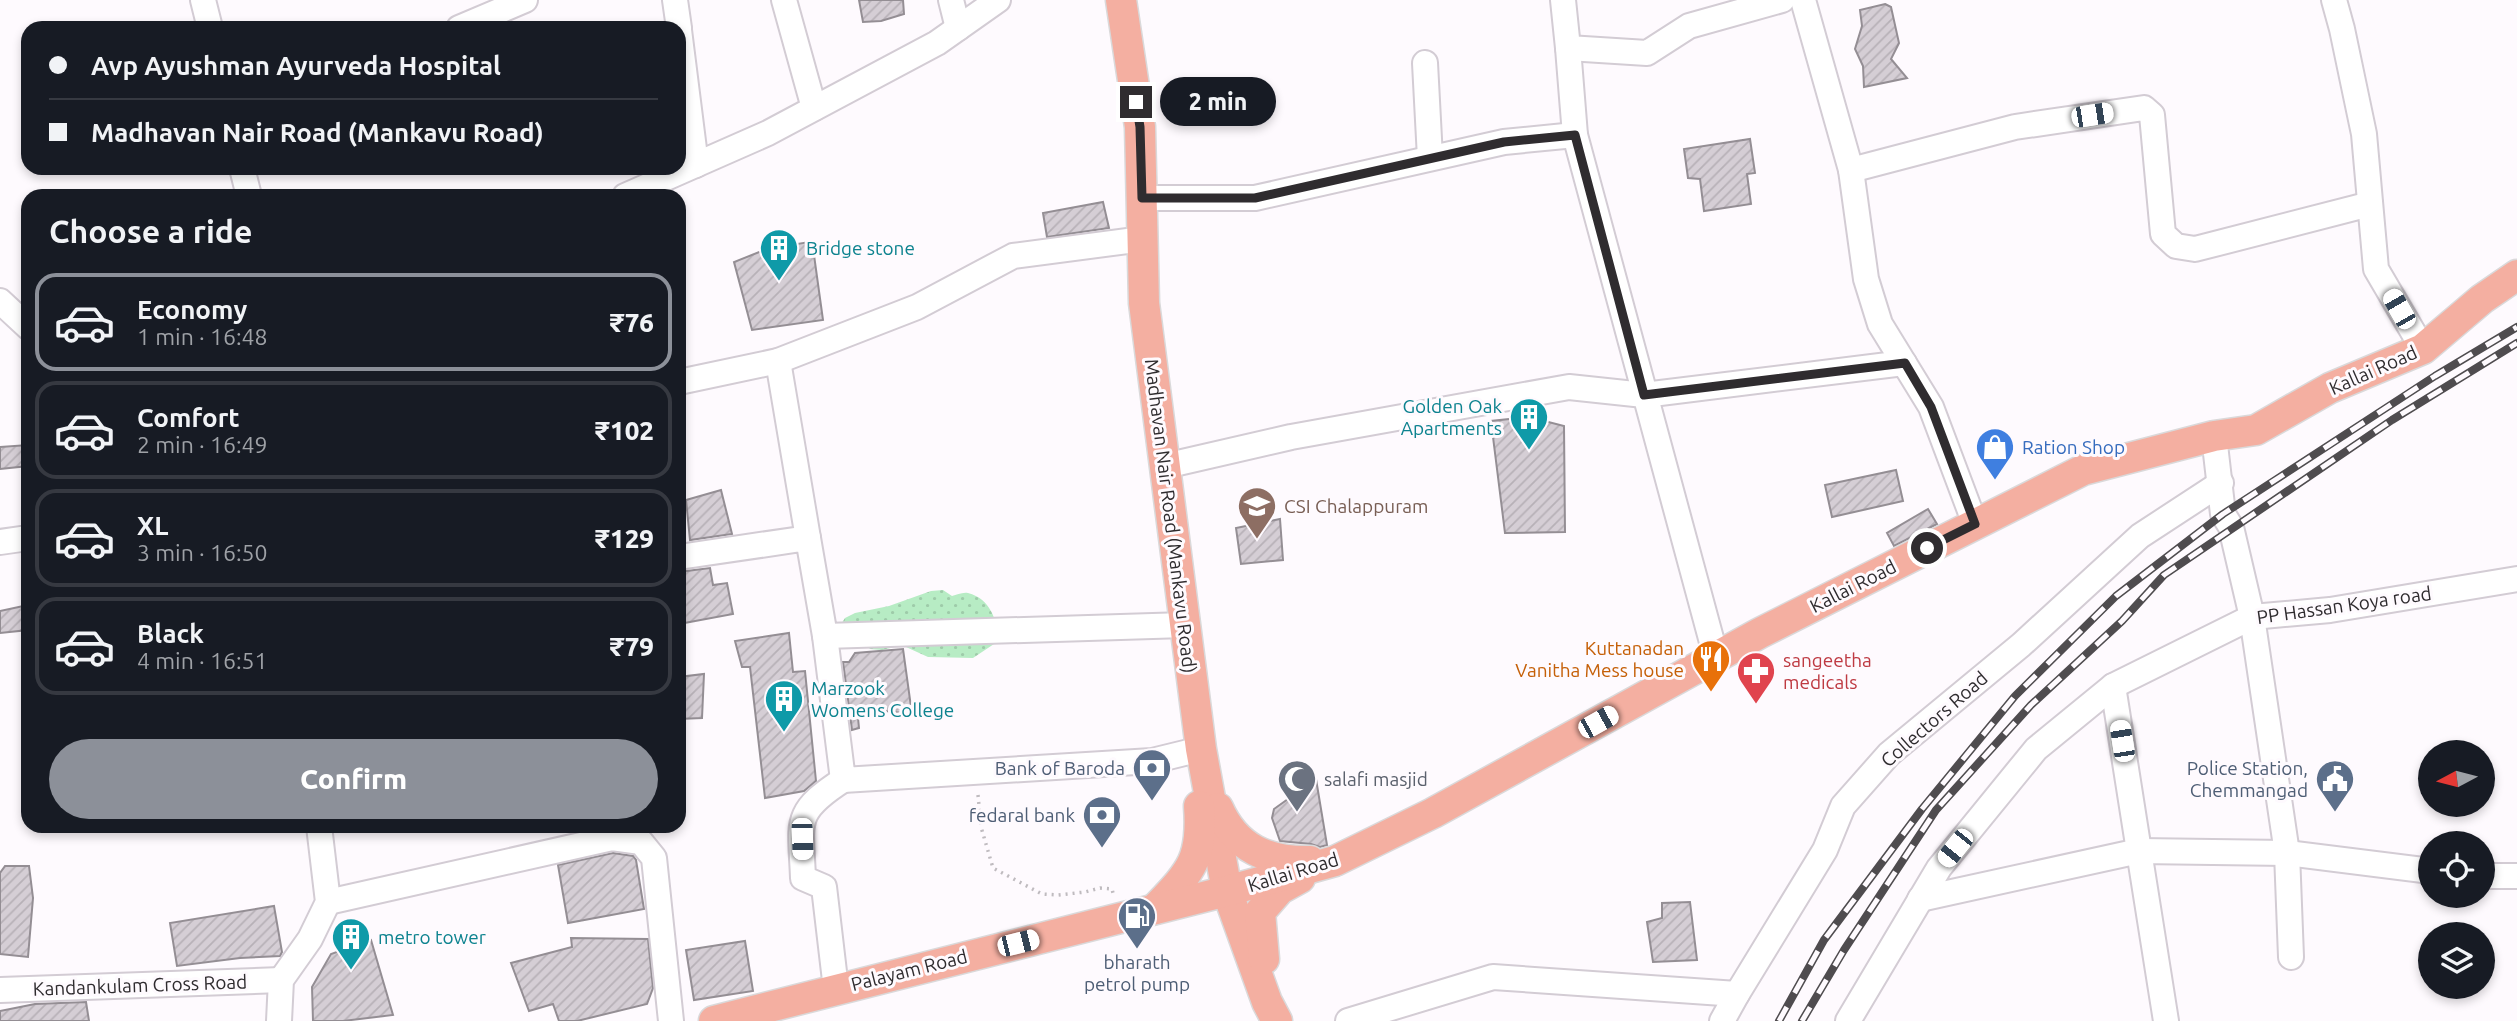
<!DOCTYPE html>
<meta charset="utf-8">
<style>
:root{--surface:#171b24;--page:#20242c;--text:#f1f3f6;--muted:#9ea1a6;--line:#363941;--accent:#8c9099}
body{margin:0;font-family:Ubuntu,sans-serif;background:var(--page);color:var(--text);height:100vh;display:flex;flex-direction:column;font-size:26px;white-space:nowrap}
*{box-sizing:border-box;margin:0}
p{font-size:23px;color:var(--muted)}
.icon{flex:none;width:38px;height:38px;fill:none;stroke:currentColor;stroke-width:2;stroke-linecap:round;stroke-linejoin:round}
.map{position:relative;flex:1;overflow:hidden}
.panel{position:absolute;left:21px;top:189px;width:665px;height:644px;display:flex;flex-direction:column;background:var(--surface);border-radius:21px;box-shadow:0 4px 10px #0003}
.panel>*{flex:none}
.banner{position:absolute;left:21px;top:21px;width:665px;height:154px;border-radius:21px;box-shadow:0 4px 10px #0003;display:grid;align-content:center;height:154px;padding:0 28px;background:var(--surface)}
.needle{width:46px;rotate:263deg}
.fabs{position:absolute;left:2418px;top:740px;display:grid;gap:14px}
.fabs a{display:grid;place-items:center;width:77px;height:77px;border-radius:50%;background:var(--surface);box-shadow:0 4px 10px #0003;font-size:35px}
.end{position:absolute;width:32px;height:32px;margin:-16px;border:9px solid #2f2c2f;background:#fff;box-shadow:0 0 0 4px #fff}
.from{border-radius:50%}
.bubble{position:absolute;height:49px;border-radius:24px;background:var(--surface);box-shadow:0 4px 10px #0003;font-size:23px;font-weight:800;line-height:49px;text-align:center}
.car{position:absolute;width:21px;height:42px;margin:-21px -10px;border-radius:9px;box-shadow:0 0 5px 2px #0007;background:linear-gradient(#fff 24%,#345 0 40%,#fff 0 76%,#345 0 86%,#fff 0)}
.banner b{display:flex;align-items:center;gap:24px;height:66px;font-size:26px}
.banner b+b{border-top:2px solid var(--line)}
.banner i{width:18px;height:18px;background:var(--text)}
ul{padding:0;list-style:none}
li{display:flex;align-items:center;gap:21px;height:98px;margin:0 14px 10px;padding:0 14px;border:4px solid var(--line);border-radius:21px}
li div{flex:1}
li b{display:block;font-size:26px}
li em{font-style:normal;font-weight:800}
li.current{border-color:var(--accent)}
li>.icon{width:63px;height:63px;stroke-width:1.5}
h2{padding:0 28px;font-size:32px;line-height:84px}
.primary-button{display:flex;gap:14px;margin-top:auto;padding:14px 28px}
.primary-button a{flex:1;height:80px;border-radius:42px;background:var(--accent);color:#fff;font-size:28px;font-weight:800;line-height:80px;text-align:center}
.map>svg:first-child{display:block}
.grass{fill:url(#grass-dots)}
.building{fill:url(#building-hatch);stroke:#948e94;stroke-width:2}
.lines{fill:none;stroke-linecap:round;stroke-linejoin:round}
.minor-casing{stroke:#d3ccd4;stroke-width:28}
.major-casing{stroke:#dad9da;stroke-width:33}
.path{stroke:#bfbbbf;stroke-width:3.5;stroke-dasharray:2 5;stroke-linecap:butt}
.minor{stroke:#fff;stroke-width:24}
.major{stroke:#f4afa1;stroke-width:30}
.rail-casing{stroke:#4f4c4f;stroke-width:8}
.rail{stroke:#fefafe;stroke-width:5;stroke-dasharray:16;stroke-linecap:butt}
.route{stroke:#2f2c2f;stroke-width:9}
.labels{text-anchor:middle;stroke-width:6;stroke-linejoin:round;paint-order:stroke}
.culture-label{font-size:19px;fill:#0d838f;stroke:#fefafe;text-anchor:start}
.street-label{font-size:19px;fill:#2f2c2f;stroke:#fefafe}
.shop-label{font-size:19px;fill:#366cbe;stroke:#fefafe;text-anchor:start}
.education-label{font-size:19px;fill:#785e54;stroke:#fefafe;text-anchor:start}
.food-label{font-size:19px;fill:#c56008;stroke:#fefafe;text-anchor:end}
.health-label{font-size:19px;fill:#be3a42;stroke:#fefafe;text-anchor:start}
.service-label{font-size:19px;fill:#4e5e75;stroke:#fefafe;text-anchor:end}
.worship-label{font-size:19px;fill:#5b616d;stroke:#fefafe;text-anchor:start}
</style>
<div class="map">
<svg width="2517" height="1021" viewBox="0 0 2517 1021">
<defs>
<pattern id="grass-dots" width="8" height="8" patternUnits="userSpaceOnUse" patternTransform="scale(1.75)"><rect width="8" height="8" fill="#b7ecc4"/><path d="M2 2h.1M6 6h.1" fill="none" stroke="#9ecba9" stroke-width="1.8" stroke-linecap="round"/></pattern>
<pattern id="building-hatch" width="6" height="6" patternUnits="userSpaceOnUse" patternTransform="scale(1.75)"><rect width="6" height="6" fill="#d5ced5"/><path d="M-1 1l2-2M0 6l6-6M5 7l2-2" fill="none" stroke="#b7b1b7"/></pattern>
</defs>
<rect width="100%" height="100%" fill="#fefafe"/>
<!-- grass -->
<path class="grass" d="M943,590l9,6c5,-1 10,-4 16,-3 23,6 28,27 32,47l-27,18 -45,-1 -22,-10 -7,-1 -17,4 -12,-1 -30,-23 5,-8 10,-5 34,-7 42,-15z"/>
<!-- building -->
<g class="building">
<path d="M859,0h44l1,14 -23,7 -18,1z"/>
<path d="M1885,4l6,3 8,36 -8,16 16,19 -43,9 -1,-21 -8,-17 7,-23 -2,-16z"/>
<path d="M1750,139l5,34 -8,1 4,30 -47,7 -4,-32 -12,-1 -4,-29z"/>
<path d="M1103,202l6,26 -62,9 -4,-24z"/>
<path d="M809,242l5,13 9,65 -71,10 -18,-68 33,-13z"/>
<path d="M1529,417l35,9 1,106 -60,1 -14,-112z"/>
<path d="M28,445v21l-28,3v-22z"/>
<path d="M1896,470l7,31 -71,16 -7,-32z"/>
<path d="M721,490l11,44 -42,6 -4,-40z"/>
<path d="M1928,509l9,15 -43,22 -7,-13z"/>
<path d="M1280,519l3,41 -42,4 -5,-36z"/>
<path d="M710,568l3,17 14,-2 6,31 -54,10v-52z"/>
<path d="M28,605v25l-28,3v-22z"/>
<path d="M789,633l4,39 12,-1 11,110 -12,10 -39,7 -15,-131h-8l-7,-26z"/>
<path d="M903,649l9,65 -55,-6 2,20 -7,2 -9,-68h6l6,-9z"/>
<path d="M704,674l-2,44 -23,1v-42z"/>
<path d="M1316,779l11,66 -7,2 -9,-3 -31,-3 -8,-23 2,-9z"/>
<path d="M613,853l20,3 3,4 8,49 -76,14 -10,-58z"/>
<path d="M5,866h24l4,32 -5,59 -28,-3v-81z"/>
<path d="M1690,902l7,58 -44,2 -6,-40 15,-4v-15z"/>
<path d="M274,906l8,46 -2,4 -40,2 -63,8 -7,-43z"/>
<path d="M571,938l77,1 5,49 -6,16 -70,17h-18l-6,-17 -24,7 -18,-48 61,-16z"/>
<path d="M371,940l22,75 -50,6h-30l-1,-34 19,-33z"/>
<path d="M745,941l8,50 -59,9 -8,-50z"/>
<path d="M86,1002l3,19h-89v-10l35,-7z"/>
</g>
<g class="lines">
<!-- minor casing -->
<g class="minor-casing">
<g id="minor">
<path d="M203,0l7,28"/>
<path d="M675,0l4,28"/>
<path d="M784,0l30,108"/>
<path d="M951,0l7,28"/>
<path d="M1563,0l5,48 79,5 42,-27 93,-26"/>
<path d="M1803,0l48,170 15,109 14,45 51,83 44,117"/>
<path d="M2334,0l8,29 22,105 12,135 47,80"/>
<path d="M459,28l66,-28"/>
<path d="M679,30l17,135"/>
<path d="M1568,48l7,87 141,522"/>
<path d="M1425,63l5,95"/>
<path d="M242,168l7,28"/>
<path d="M1851,170l164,-43 129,-19 8,7 11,119 13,12 19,3 175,-45"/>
<path d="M625,196l143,-63 169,-90 61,-43"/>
<path d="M1142,198h113l249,-56 71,-7"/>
<path d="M0,301l28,26"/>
<path d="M778,361l30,177"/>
<path d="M679,382l99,-21 139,-54 96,-51 130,-17"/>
<path d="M2214,436l9,78 8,13 21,90 35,236 4,104"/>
<path d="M1165,466l126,-29 278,-50 75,8 260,-32"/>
<path d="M0,542l28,-4"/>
<path d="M679,557l129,-19 17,98 360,-11"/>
<path d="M825,636l18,144 309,-19 49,-12"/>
<path d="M2483,876h34"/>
<path d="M1920,899l219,-48 -26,-165"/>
<path d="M328,902l284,-64 29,4 13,16 17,163"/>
<path d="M836,989l-12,-102 -21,-9c-2,-56 -11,-65 40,-98"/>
<path d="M0,990l281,-10"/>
<path d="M279,1021l2,-41 29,-41 18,-37 -9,-76"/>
<path d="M1348,1021l145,-44 244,17"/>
<path d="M1722,1021l15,-27 88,-144 18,-44 46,-52 132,-109 119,-109 81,-53"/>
<path d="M1848,1021l91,-153 97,-119 77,-63 139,-69 78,-7 187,-31"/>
<path d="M2166,1021l-27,-170 148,2 144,18"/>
</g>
</g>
<!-- major casing -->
<g class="major-casing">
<g id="major">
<path d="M1121,0l19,127 4,176 57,446 26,142 40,111 10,19"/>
<path d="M1218,808c18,41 50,54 92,53"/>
<path d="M1155,909c36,-38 48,-49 44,-103"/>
<path d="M1264,959l-4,-47 20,-23 20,-11"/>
<path d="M714,1021l513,-130 108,-30 98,-48 327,-180 323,-163 131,-34 42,-6 74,-42 93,-39 59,-50 35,-24"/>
</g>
</g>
<!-- path -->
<path class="path" d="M978,795l3,32 12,41 49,26 16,1 27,-3 15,-4 12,1 1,4"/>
<!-- minor -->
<use href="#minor" class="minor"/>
<!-- major -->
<use href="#major" class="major"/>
<!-- rail casing -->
<g class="rail-casing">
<g id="rail">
<path d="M1779,1021l45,-81 98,-131 93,-113 101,-100 107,-82 212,-138 82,-49"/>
<path d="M1802,1021l42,-71 92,-140 95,-105 91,-84 42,-46 228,-155 125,-77"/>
</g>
</g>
<!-- rail -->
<use href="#rail" class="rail"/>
</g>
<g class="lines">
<!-- route -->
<path class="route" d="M1136,102l4,25 2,71h113l249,-56 71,-7 69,260 261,-32 26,44 44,117 -48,24"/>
</g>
<!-- icons -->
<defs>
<g id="building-pin" transform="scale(2.0125)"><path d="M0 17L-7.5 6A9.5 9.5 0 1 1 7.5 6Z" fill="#0f9aa8" stroke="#fefafe"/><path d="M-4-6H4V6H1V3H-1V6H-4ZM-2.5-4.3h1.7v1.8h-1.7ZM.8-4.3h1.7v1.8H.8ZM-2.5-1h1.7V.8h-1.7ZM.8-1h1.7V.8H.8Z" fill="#fff"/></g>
<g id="shop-pin" transform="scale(2.0125)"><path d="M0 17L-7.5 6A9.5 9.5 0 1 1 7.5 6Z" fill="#3f7fe0" stroke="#fefafe"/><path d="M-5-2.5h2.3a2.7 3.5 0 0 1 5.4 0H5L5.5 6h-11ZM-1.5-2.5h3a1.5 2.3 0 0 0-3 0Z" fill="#fff"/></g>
<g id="school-pin" transform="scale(2.0125)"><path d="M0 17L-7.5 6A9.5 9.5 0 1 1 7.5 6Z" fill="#8d6e63" stroke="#fefafe"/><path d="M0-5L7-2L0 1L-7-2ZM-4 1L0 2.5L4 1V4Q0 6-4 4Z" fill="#fff"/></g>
<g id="restaurant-pin" transform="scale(2.0125)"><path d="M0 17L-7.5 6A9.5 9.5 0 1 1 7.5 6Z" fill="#e8710a" stroke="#fefafe"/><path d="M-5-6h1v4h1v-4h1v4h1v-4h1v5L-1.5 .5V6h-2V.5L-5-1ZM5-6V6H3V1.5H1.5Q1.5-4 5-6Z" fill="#fff"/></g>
<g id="pharmacy-pin" transform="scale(2.0125)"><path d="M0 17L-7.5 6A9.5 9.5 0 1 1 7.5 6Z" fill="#e0444e" stroke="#fefafe"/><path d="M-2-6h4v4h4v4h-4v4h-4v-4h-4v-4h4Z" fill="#fff"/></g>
<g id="bank-pin" transform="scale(2.0125)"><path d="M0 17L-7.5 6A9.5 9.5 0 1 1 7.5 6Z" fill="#5c6f8a" stroke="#fefafe"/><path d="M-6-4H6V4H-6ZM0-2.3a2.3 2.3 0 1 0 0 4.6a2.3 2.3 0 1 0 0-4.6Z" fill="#fff"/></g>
<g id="mosque-pin" transform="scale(2.0125)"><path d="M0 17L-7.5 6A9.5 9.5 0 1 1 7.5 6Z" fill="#6b7280" stroke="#fefafe"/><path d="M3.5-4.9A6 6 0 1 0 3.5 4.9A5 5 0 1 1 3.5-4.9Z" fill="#fff"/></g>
<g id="civic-pin" transform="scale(2.0125)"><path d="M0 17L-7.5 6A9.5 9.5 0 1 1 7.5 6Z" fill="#5c6f8a" stroke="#fefafe"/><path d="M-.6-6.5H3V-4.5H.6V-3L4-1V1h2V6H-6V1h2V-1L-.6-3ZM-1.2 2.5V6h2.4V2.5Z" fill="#fff"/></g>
<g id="fuel-pin" transform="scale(2.0125)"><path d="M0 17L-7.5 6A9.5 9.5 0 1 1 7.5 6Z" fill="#5c6f8a" stroke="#fefafe"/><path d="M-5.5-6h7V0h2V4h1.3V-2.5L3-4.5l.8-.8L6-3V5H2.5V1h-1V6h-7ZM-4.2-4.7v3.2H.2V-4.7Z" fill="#fff"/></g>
</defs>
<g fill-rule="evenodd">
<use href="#building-pin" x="779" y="248"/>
<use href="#building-pin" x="1529" y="417"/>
<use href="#shop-pin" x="1995" y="447"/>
<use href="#school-pin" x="1257" y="506"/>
<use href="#restaurant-pin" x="1711" y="659"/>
<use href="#pharmacy-pin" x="1756" y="671"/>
<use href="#building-pin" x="784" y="699"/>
<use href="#bank-pin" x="1152" y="768"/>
<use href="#mosque-pin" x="1297" y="779"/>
<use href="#civic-pin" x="2335" y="779"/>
<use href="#bank-pin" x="1102" y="815"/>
<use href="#fuel-pin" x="1137" y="916"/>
<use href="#building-pin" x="351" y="937"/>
</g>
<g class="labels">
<!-- culture labels -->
<g class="culture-label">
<text x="806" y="255">Bridge stone</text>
<text x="1502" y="413" text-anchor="end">Golden Oak<tspan x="1502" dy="22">Apartments</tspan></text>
<text x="811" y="695">Marzook<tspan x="811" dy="22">Womens College</tspan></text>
<text x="378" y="944">metro tower</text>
</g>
<!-- street labels -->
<g class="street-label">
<text transform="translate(2373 370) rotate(-24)" y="7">Kallai Road</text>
<text transform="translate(1171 516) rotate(83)" y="7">Madhavan Nair Road (Mankavu Road)</text>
<text transform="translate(1853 586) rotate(-27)" y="7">Kallai Road</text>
<text transform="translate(2344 605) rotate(-8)" y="7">PP Hassan Koya road</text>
<text transform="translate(1934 719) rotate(-41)" y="7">Collectors Road</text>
<text transform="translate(1293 872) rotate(-17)" y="7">Kallai Road</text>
<text transform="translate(909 970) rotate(-14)" y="7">Palayam Road</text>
<text transform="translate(140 985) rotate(-2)" y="7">Kandankulam Cross Road</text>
</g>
<!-- shop labels -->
<g class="shop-label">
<text x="2022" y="454">Ration Shop</text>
</g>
<!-- education labels -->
<g class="education-label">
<text x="1284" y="513">CSI Chalappuram</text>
</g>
<!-- food labels -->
<g class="food-label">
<text x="1684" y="655">Kuttanadan<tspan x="1684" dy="22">Vanitha Mess house</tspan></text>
</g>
<!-- health labels -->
<g class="health-label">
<text x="1783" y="667">sangeetha<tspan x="1783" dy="22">medicals</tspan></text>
</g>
<!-- service labels -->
<g class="service-label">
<text x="1125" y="775">Bank of Baroda</text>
<text x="2308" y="775">Police Station,<tspan x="2308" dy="22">Chemmangad</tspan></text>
<text x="1075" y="822">fedaral bank</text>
<text x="1137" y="969" text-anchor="middle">bharath<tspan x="1137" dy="22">petrol pump</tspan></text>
</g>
<!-- worship labels -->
<g class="worship-label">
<text x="1324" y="786">salafi masjid</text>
</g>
</g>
</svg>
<div class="fabs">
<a><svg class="needle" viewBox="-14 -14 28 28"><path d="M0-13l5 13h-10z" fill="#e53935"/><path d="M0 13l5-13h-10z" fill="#9ea1a6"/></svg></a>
<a><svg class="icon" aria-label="locate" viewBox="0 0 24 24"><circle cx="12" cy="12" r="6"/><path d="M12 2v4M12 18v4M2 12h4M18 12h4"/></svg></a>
<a><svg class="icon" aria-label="layers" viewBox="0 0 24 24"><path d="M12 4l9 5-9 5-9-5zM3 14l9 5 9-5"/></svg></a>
</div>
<i class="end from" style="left:1927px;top:548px"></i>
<i class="end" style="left:1136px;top:102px"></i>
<div class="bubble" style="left:1160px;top:77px;width:116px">2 min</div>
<i class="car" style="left:2092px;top:115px;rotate:81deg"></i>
<i class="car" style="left:2399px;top:309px;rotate:330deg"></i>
<i class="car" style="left:1598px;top:722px;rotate:61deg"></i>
<i class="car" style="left:2122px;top:741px;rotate:351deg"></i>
<i class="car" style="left:802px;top:839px;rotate:178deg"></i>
<i class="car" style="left:1955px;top:848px;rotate:219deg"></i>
<i class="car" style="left:1018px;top:943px;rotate:76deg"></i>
<div class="banner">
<b><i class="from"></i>Avp Ayushman Ayurveda Hospital</b>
<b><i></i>Madhavan Nair Road (Mankavu Road)</b>
</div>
<section class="panel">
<h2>Choose a ride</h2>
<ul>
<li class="current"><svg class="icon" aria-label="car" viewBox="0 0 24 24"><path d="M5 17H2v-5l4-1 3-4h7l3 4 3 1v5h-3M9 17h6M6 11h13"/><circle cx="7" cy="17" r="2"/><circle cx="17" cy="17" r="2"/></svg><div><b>Economy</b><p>1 min · 16:48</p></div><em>₹76</em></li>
<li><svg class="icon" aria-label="car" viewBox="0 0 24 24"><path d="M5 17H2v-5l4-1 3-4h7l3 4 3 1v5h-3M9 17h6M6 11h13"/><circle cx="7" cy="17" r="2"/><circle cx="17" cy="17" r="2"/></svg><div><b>Comfort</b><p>2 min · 16:49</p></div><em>₹102</em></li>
<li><svg class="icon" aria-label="car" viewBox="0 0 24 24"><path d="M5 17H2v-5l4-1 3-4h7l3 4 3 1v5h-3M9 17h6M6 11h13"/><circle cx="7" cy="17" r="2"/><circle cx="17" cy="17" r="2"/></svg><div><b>XL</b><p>3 min · 16:50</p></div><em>₹129</em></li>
<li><svg class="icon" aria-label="car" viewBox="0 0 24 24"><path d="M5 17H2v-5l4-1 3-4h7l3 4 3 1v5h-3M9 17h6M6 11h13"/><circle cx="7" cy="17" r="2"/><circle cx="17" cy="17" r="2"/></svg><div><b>Black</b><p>4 min · 16:51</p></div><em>₹79</em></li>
</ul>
<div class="primary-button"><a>Confirm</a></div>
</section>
</div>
